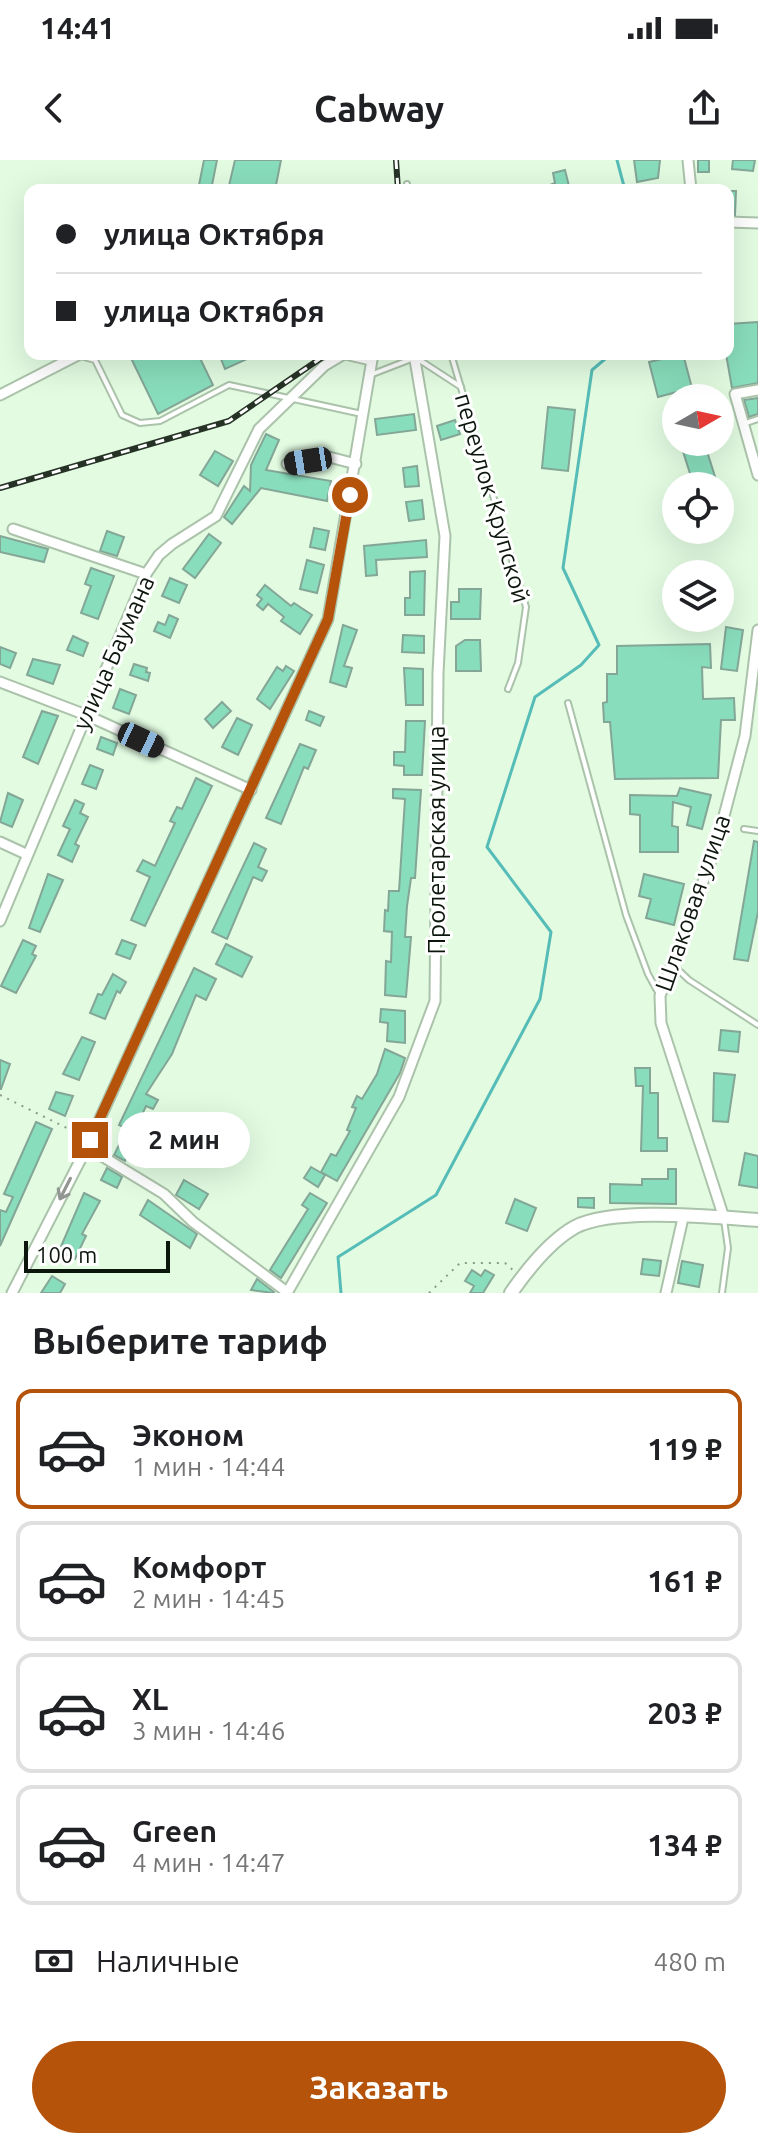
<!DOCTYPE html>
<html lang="ru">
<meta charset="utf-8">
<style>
:root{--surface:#fff;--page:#f2f2f2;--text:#202124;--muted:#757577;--line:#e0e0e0;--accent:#b45309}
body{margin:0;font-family:Ubuntu,sans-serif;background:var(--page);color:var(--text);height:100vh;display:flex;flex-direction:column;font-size:30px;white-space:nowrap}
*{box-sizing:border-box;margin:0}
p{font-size:26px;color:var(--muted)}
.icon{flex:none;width:44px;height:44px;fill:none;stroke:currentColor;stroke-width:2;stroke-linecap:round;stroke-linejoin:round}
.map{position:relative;height:1133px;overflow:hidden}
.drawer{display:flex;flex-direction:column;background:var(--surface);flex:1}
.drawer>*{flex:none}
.guide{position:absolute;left:24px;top:24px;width:710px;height:176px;border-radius:16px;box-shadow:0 8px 32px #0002;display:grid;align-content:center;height:176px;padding:0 32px;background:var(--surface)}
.needle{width:52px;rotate:81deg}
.buttons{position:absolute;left:662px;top:224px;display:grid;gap:16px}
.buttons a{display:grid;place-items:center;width:72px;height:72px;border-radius:50%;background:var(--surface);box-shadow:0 8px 32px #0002;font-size:40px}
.scale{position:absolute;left:24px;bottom:20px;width:146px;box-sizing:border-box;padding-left:8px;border:4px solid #0d160d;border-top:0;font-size:22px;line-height:28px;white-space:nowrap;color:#0d160d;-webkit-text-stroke:6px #fff;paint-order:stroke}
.end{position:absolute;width:36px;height:36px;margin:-18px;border:10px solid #b45309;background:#fff;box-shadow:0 0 0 4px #fff}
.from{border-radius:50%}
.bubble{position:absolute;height:56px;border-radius:28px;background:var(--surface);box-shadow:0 8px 32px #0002;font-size:26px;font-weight:700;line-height:56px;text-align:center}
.car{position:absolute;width:24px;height:48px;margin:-24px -12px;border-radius:10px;box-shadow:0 0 6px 2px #0007;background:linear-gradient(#222 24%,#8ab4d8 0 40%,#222 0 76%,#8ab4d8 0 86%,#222 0)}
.guide b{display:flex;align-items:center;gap:28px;height:76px;font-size:30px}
.guide b+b{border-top:2px solid var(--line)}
.guide i{width:20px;height:20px;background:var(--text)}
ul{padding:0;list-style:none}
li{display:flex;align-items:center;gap:24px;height:120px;margin:0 16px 12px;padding:0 16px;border:4px solid var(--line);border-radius:16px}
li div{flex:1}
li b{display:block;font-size:30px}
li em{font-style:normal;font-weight:700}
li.active{border-color:var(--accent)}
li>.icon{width:72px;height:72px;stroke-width:1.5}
h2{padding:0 32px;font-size:36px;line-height:96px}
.pay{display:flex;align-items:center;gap:20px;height:88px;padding:0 32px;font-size:30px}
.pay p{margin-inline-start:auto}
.primary-button{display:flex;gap:16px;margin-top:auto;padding:16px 32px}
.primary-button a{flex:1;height:92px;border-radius:48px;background:var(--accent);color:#fff;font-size:32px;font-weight:700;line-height:92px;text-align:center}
.status{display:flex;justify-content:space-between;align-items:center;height:56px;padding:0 40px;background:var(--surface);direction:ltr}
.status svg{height:22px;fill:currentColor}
header{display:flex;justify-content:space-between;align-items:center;height:104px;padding:0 32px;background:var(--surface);font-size:36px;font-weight:700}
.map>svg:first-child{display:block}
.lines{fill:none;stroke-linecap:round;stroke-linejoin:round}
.stream{stroke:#56bcb7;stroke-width:3}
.building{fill:#88ddbc;stroke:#83a697;stroke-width:2}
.service-casing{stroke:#abc3aa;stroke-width:8}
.minor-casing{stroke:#abc3aa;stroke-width:13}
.secondary-casing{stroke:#abc3aa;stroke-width:16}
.path{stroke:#899c89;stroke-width:2;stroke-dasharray:2 6;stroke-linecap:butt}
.service{stroke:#fff;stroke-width:4}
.minor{stroke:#fff;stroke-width:9}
.secondary{stroke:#fff;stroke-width:12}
.rail-casing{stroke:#273227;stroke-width:6}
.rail{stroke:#fff;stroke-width:3;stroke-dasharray:9;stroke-linecap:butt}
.oneway{stroke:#929692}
.route{stroke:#b45309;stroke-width:10}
.labels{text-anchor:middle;stroke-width:6;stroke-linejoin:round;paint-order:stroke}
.street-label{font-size:24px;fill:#0d160d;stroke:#fff}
</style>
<div class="status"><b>14:41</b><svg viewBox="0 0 49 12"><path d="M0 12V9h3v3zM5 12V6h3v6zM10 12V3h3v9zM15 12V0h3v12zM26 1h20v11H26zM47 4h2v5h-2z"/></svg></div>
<header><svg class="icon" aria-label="back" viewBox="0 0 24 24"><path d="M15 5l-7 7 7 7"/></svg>Cabway<svg class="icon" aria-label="share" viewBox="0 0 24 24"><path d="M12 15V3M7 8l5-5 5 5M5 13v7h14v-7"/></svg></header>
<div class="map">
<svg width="758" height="1133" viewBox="0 0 758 1133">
<rect width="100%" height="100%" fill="#e2fbe1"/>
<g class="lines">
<!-- stream -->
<g class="stream">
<path d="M617,0l8,30"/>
<path d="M341,1133l-3,-36 98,-62 104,-196 11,-67 -64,-85 48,-150 46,-32 18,-20 -36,-77 29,-198 19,-16"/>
</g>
</g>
<!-- building -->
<g class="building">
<path d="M204,0h13l-6,30h-13z"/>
<path d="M235,0h46l-6,30h-47z"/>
<path d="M634,0h26l-2,18 -21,4z"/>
<rect x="698" y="0" width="11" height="12"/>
<path d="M733,0h22l-2,11 -21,-2z"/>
<path d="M565,10l5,20h-32l17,-7 -2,-10z"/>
<path d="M728,31h8l-1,24h-7z"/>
<path d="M758,162v61l-26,5 -6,-34 2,-30z"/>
<path d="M129,194h69l15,31 -55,29z"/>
<path d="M219,194h39l-33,15z"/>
<path d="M683,194l9,34 -34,9 -9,-35z"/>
<path d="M758,238v16l-9,3 -5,-17z"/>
<path d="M548,247l27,3 -7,61 -26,-3z"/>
<path d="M414,254l2,16 -39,5 -2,-16z"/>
<path d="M455,260l5,14 -19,6 -4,-14z"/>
<path d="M266,274l13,6 -13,30 65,11 -4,20 -66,-13 -29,36 -8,-7 20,-31 6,5 1,-26z"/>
<path d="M680,282h24l14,44h-24z"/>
<path d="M215,291l18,10 -15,25 -18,-11z"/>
<path d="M417,306l2,20 -14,1 -2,-19z"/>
<path d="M720,339l9,22 -9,3z"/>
<path d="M422,340l2,19 -15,2 -3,-19z"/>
<path d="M314,368l15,3 -4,19 -15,-3z"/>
<path d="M107,371l17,6 -7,19 -17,-5z"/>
<path d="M209,374l12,9 -26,35 -12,-9z"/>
<path d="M0,376l48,13 -4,13 -44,-10z"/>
<path d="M426,380l1,17 -51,3 1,15 -11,1 -2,-30z"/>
<path d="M307,400l17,5 -7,28 -17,-4z"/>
<path d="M91,408l23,8 -16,43 -17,-6 10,-27 -6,-2z"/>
<path d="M425,411l-1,44h-19v-17h5v-26z"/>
<path d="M170,418l17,7 -8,18 -17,-7z"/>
<path d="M265,425l26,21 3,-3 18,12 -12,19 -19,-13 3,-4 -16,-13 -5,6 -6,-5 5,-6 -5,-4z"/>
<path d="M459,429h22l-1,30h-29v-17h8z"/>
<path d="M169,455l9,4 -8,19 -16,-7 4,-9 7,3z"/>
<path d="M343,465l14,5 -13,36 8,2 -6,19 -16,-5z"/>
<path d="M726,467l17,3 -6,41 -16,-2z"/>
<path d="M403,475l21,1v17l-22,-1z"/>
<path d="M73,476l15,7 -5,13 -16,-6z"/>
<path d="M465,480h15l1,31h-25v-25z"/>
<path d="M710,484l1,24 -9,-1 1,32 31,-1 1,22h-14l-3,58 -103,1 -5,-57h-6l-1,-19 4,-1v-28h10v-28z"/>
<path d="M0,487l16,6 -6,15 -10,-4z"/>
<path d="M33,499l27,6 -7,19 -26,-9z"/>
<path d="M134,504l13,4 -1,4 4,1 -2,8 -18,-6z"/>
<path d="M286,506l8,5 -24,38 -13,-10 20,-32 6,4z"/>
<path d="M404,508l19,1v36h-17z"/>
<path d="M120,529l16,6 -7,19 -16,-6z"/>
<path d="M222,542l9,9 -18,17 -8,-9z"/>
<path d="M42,551l16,5 -20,48 -15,-7z"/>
<path d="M309,551l15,6 -4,9 -14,-6z"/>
<path d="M237,558l15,7 -14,30 -16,-8z"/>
<path d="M406,561h19l-3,54h-18v-9l-10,-1v-13h11z"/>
<path d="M101,577l16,6 -4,12 -16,-6z"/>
<path d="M300,584l16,6 -8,19 -4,-2 -23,57 -15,-6z"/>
<path d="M90,605l13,5 -7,19 -14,-5z"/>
<path d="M196,618l16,8 -67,140 -14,-6 19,-43 -13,-6 6,-11 12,6 20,-43 -5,-2 7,-14 5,2z"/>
<path d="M680,628l31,7 -9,34 -15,-4 4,-18 -18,-5 -1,24 6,1v25h-38v-37l-10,-1v-19l47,1z"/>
<path d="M393,629l28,1 -6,88h-4l-4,28 -2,31h6l-5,60 -21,-2 1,-34 5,1 1,-30 -8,-1 1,-21 3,1 1,-20h10l6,-92 -12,-1z"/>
<path d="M8,633l15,7 -11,27 -12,-5z"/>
<path d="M75,640l9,4 -4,9 8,4 -13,27 4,2 -7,16 -14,-7 12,-26 -7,-3z"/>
<path d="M754,681l4,1v70l-10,49 -14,-2z"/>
<path d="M254,683l12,6 -8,18 9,4 -5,10 -9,-4 -26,62 -15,-7z"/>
<path d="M48,714l15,6 -23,52 -11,-4z"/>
<path d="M644,714l40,10 -10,41 -28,-7 5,-19 -12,-3z"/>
<path d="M23,780l13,6 -4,8 4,2 -20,37 -15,-7z"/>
<path d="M122,780l14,5 -6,14 -14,-5z"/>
<path d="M226,784l26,13 -10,20 -26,-13z"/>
<path d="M194,808l22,11 -10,21 -10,-5 -24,59 -26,40 12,6 -5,9 -7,-3 -12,26 -15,-7z"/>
<path d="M113,814l13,8 -6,11 -3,-2 -12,28 -15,-6 8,-19 4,1z"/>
<path d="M381,849l24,2v32l-18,-2 1,-18 -8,-1z"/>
<path d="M721,870l19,2 -2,20 -19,-2z"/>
<path d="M82,877l13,5 -16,38 -16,-6z"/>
<path d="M385,889l20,9 -5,15 -63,108 -16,-9 10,-18 5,2 14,-25 -3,-1 9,-22 -4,-1 5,-11 5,3 15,-25z"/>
<path d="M0,900l10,4 -9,25h-1z"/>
<path d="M635,908h15v25h8v45h9v13h-26l2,-65h-7z"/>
<path d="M714,913l21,2 -7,47 -15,-1z"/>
<path d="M56,932l17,4 -8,20 -16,-7z"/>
<path d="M36,962l16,7 -52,117v-36l6,2 7,-15 -9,-3z"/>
<path d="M120,983l11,6 -6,12 -11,-6z"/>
<path d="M745,993l13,3v32l-19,-3z"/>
<path d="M311,1007l14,8 -7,12 -14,-9z"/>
<path d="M107,1008l15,9 -5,11 -16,-8z"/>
<path d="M668,1009h8v35l-66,-1v-19l32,1v-6h26z"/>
<path d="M184,1020l24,14 -9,15 -23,-14z"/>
<path d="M84,1033l16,8 -18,33 4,2 -11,23 -16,-8z"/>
<path d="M310,1033l17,10 -46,75 -11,-8 38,-61 -6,-4z"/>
<path d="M578,1038h16v10l-16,-1z"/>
<path d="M515,1039l21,9 -9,23 -21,-8z"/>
<path d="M148,1040l49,34 -7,14 -50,-33z"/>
<path d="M643,1099l18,2 -2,15 -18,-2z"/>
<path d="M682,1101l21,4 -4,22 -21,-4z"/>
<path d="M472,1110l9,6 4,-6 9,5 -11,18h-13l4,-7 -9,-5z"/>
<path d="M52,1116l13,8 -5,9h-19z"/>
<path d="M257,1119l17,13 -1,1 -22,-3z"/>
</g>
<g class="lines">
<!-- service casing -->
<g class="service-casing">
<g id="service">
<path d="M407,24l1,6"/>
<path d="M451,194l75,253 -8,56 -10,26"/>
<path d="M80,196l15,4 27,55 18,8 20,-2 69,-36 133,29"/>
<path d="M418,199l43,28"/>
<path d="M370,215l44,-17"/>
<path d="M746,263l12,-4"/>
<path d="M568,543l58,212 22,59 11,20"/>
<path d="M744,669l14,2"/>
<path d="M672,804l17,16 69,45"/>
<path d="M722,1133l6,-45 -4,-28"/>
</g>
</g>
<!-- minor casing -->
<g class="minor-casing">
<g id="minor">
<path d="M688,0l3,30"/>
<path d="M728,62l30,1"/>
<path d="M345,194l26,6"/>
<path d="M758,230l-23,4 23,81"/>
<path d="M0,235l78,-40"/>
<path d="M287,304l42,-7 27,7"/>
<path d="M13,369l133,45"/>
<path d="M0,522l86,33 165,75"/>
<path d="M0,682l26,12"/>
<path d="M0,761l146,-347 13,-19 13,-11 44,-28 43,-87 65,-63 20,-12"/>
<path d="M87,987l77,47 29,28 94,70"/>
<path d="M724,1058l-63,-195 -1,-27 55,-146 30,-114 13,-106"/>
<path d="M12,1133l75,-146 241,-528 45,-265"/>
<path d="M287,1133l112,-196 36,-96 3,-328 7,-137 -31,-182"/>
<path d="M666,1133l17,-75"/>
</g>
</g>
<!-- secondary casing -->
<g class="secondary-casing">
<path id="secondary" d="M511,1133c16,-23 39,-52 64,-66 39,-20 137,-10 183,-7"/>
</g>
<!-- path -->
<g class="path">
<path d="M0,935l81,40"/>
<path d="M429,1133l31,-30h45l10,9"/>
</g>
<!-- service -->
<use href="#service" class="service"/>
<!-- minor -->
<use href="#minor" class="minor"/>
<!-- secondary -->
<use href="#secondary" class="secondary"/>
<!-- rail casing -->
<g class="rail-casing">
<g id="rail">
<path d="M396,0l2,30"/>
<path d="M0,328l229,-67 98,-67"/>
</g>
</g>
<!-- rail -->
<use href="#rail" class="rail"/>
</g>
<!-- one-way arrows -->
<defs><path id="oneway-shaft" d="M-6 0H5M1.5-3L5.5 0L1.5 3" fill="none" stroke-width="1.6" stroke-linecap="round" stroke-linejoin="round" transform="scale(2)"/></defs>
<use class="oneway" href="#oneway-shaft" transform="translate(65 1029) rotate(117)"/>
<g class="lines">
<!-- route -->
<path class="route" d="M90,980l238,-521 22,-124"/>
</g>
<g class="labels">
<!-- street labels -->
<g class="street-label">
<text transform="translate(492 338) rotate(74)" y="8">переулок Крупской</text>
<text transform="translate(114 493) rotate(-66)" y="8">улица Баумана</text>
<text transform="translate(437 680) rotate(-90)" y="8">Пролетарская улица</text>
<text transform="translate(693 743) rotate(-71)" y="8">Шлаковая улица</text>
</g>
</g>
</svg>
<div class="buttons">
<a><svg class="needle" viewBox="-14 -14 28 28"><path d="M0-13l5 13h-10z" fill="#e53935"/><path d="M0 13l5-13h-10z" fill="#757577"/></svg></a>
<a><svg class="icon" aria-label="locate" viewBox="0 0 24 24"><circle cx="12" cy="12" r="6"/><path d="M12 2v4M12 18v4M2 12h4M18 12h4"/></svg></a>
<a><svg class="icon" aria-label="layers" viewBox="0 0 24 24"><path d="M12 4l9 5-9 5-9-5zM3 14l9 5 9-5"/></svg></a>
</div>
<div class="scale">100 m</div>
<i class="end from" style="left:350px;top:335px"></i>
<i class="end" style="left:90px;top:980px"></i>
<div class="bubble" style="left:118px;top:952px;width:132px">2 мин</div>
<i class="car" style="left:308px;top:301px;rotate:261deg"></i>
<i class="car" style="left:141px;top:580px;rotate:115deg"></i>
<div class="guide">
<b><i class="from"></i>улица Октября</b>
<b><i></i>улица Октября</b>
</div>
</div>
<section class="drawer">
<h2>Выберите тариф</h2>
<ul>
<li class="active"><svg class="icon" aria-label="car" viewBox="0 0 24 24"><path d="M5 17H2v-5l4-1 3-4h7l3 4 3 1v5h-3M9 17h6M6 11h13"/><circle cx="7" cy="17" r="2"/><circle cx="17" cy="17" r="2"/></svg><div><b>Эконом</b><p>1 мин · 14:44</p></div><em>119 ₽</em></li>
<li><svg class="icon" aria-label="car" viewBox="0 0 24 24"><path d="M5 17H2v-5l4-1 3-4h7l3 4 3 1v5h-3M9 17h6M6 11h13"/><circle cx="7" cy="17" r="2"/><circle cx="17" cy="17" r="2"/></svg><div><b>Комфорт</b><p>2 мин · 14:45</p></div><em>161 ₽</em></li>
<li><svg class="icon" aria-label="car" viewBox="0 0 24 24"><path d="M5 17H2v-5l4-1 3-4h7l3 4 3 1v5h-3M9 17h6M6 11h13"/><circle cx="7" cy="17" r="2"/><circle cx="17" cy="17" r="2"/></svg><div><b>XL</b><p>3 мин · 14:46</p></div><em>203 ₽</em></li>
<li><svg class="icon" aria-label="car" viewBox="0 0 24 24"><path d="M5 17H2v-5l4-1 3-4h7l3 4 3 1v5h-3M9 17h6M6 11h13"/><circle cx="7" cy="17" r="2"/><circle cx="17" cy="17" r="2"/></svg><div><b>Green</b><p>4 мин · 14:47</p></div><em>134 ₽</em></li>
</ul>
<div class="pay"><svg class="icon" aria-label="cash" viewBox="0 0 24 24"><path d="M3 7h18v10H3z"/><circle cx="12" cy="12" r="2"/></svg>Наличные<p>480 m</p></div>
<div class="primary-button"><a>Заказать</a></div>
</section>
